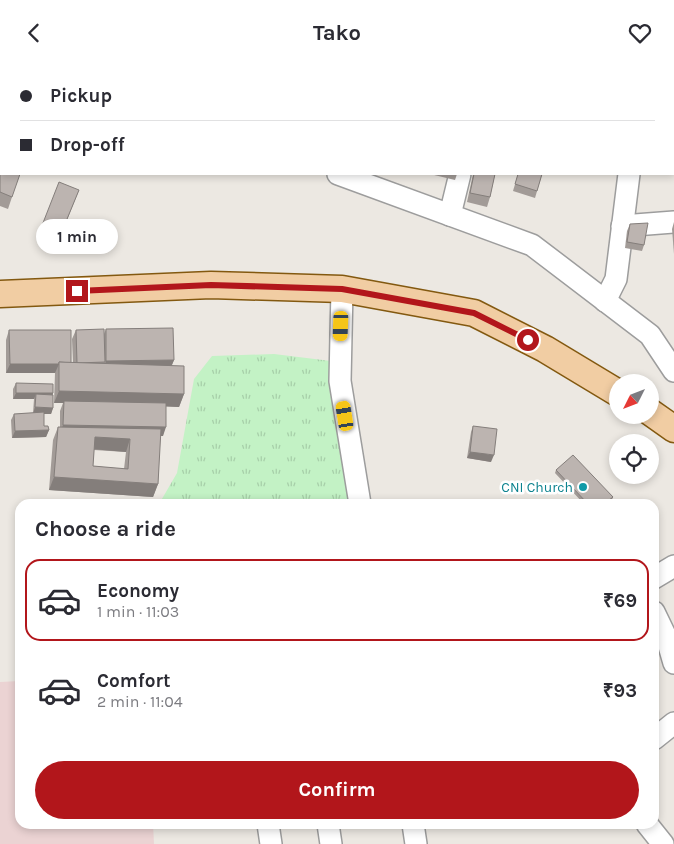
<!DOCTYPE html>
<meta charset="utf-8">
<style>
:root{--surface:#fff;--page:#f2f2f3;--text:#2b2b33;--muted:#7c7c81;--line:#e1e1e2;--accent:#b2161b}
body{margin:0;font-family:Karla,sans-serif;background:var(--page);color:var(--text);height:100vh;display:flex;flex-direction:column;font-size:19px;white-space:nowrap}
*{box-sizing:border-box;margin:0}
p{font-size:16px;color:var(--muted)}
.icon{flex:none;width:28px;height:28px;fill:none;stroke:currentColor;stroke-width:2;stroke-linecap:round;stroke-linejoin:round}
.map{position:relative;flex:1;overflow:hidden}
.sheet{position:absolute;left:15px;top:434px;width:644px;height:330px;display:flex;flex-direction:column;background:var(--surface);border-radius:15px;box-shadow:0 2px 8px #0003}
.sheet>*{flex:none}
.banner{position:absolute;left:0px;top:0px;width:675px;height:110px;box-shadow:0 2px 8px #0003;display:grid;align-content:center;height:110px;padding:0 20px;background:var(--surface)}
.needle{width:32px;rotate:228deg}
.fabs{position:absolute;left:609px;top:309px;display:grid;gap:10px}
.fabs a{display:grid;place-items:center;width:50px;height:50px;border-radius:50%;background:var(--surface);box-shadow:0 2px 8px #0003;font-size:25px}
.end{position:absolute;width:22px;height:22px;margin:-11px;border:6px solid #b2161b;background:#fff;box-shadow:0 0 0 2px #fff}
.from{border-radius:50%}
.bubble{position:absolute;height:35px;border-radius:18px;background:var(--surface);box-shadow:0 2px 8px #0003;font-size:16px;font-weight:700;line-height:35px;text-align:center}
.car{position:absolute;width:15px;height:30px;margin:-15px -8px;border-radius:6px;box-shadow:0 0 4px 1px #0007;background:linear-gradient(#f5c518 24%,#345 0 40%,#f5c518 0 76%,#345 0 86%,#f5c518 0)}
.banner b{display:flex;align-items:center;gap:18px;height:48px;font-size:19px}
.banner b+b{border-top:1px solid var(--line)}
.banner i{width:12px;height:12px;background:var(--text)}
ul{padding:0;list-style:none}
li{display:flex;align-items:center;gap:15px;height:82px;margin:0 10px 8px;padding:0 10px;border:2px solid transparent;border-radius:15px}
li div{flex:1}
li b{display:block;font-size:19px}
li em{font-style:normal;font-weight:700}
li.selected{border-color:var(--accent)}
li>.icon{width:45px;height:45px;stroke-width:1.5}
h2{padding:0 20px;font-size:22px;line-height:60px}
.action{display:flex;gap:10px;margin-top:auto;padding:10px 20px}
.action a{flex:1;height:58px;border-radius:30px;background:var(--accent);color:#fff;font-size:20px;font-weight:700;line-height:58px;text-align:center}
header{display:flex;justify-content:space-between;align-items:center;height:65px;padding:0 20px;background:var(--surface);font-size:22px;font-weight:700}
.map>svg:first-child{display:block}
.commercial{fill:#ebd3d3}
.park{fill:url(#park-tufts)}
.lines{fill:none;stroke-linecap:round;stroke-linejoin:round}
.minor-casing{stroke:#9d9d9d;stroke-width:24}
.major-casing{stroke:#835910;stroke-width:29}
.minor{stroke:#fff;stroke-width:21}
.major{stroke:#f1cda3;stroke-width:26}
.wall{fill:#a29b97;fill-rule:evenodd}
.shaded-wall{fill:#847e7b}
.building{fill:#bcb4b0;stroke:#847e7b;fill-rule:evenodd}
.route{stroke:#b2161b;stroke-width:6}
.culture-dot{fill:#0f9aa8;stroke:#fff;stroke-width:2}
.labels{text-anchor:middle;stroke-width:5;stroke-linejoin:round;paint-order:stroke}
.culture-label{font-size:14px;fill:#0d838f;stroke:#fff;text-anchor:end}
</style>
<header><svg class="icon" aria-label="back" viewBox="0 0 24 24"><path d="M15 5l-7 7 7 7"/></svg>Tako<svg class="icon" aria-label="heart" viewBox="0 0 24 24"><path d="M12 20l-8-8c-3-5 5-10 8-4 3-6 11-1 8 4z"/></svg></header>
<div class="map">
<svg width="674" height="779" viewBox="0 0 674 779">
<defs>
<pattern id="park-tufts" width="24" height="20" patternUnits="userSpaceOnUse" patternTransform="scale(1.25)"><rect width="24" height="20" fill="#c3f2c5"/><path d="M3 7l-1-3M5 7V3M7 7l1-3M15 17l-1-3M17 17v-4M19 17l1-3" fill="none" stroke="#a7cfa9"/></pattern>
</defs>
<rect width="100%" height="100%" fill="#ece8e2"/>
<!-- commercial -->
<path class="commercial" d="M20,616v143h133l1,20h-154v-162z"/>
<!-- park -->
<path class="park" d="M274,289l65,8 18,142h-198l18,-31 17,-94 18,-23z"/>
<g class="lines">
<!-- minor casing -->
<g class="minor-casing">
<g id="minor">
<path d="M127,0l2,1"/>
<path d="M633,0v1"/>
<path d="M196,1v-1"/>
<path d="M486,1v-1"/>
<path d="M338,109l194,71 118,90 24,36"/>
<path d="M450,150l10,-41"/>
<path d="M622,161l52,-4"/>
<path d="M342,224l-2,92 20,123"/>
<path d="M605,236l11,-22 13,-105"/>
<path d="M654,513l20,-12"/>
<path d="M654,547l13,27 7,24"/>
<path d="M654,674l20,-16"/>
<path d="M268,759l3,20"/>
<path d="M328,759l3,20"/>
<path d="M413,759l3,20"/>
<path d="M647,759l16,20"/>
</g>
</g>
<!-- major casing -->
<g class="major-casing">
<g id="major">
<path d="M0,229l211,-9 131,4 132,24 71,36 73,44"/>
<path d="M650,347l24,17"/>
</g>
</g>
<!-- minor -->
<use href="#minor" class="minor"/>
<!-- major -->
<use href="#major" class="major"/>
</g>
<!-- wall -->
<g class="wall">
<path d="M0,0l1,1 11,131 -4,12 -8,-3z"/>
<path d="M430,109h27l-2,6z"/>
<path d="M473,109h22l-5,23 -3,10 -20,-5z"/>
<path d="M518,109h24l-7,24 -22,-7z"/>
<path d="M79,125l-22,55 -20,-8 4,-9z"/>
<path d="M674,157v32l-2,-25z"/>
<path d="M630,159l14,21 -2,6 -17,-3 2,-17z"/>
<path d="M106,264l68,31 -2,5 12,29 -5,13 -13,-1 -3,30h-3l-2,48 -5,13 -104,-7 4,-50 5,-13h2v-16l3,-8h-9l1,-30h-49v-33l3,-10 62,33h2l-1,-24 4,-9 28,4zM94,385l32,2 -2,17 -31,-3z"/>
<path d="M16,318l37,10v15l-2,6h-7v12l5,4 -3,7 -34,1 -1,-18 3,-6 19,-1 1,-14h-21v-10z"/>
<path d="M473,361l18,36 -24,-4 4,-26z"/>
<path d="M556,405l57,27 -1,3 -3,2 2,2h-27l-29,-31z"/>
</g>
<!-- shaded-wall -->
<g class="shaded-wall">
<path d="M285,0h34l-1,1z"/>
<path d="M174,295l-4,9 -67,2 3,-10z"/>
<path d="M10,299h49l-4,9h-49z"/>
<path d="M59,326l125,3 -5,13 -116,-4 1,-2 -1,2h-9z"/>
<path d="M16,328h37l-3,7 -14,-6 -2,5h-21z"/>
<path d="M35,342l18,1 -2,6h-18z"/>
<path d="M63,360l103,2 -3,9 -103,-1z"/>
<path d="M49,365l-3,7 -34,1 3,-7z"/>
<path d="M95,372l35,2 -4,13 -35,-3z"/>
<path d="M470,387l24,3 -3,7 -24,-4z"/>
<path d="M54,412l104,7 -5,13 -104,-7z"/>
</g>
<!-- building -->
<g class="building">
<path d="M0,0h44l-1,1h-42v108h19l-8,23 -12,-5z"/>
<path d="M55,0h13l3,1h-16z"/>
<rect x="265" y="0" width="25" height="1"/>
<path d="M474,109h21l-5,23 -20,-4z"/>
<path d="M518,109h24l-5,17 -22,-7z"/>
<path d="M59,117l20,8 -19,46 -19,-8z"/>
<path d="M648,158l-4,22 -17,-3 3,-18z"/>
<path d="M173,263l1,32 -68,1v-32z"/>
<path d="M104,264l1,33 -28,1 -1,-33z"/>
<path d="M9,265h62v33l-12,-1v2h-49z"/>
<path d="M59,297l125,4v28l-125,-3z"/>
<path d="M16,318l37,1v9h-37z"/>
<path d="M36,329l17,1v13l-18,-1z"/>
<path d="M64,336l102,2v24l-103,-2z"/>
<path d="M44,347v14h4l1,4 -34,1 -1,-17z"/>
<path d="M473,361l24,3 -3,26 -24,-3z"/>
<path d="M58,362l103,2 -3,55 -104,-7zM95,372l35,2 -2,30 -35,-3z"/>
<path d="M573,390l40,42 -5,4 3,3h-23l-32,-34z"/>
</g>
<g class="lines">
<!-- route -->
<path class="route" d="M77,226l134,-6 131,4 132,24 54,27"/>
</g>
<!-- markers -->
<circle class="culture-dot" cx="583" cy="422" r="5"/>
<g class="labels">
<!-- culture labels -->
<g class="culture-label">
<text x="573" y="427">CNI Church</text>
</g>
</g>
</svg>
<div class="fabs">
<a><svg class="needle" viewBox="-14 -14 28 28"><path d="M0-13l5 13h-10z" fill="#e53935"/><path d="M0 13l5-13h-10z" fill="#7c7c81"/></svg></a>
<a><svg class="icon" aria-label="locate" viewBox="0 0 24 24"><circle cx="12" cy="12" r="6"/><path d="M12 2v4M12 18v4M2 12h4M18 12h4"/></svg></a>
</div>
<i class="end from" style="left:528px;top:275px"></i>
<i class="end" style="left:77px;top:226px"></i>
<div class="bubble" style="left:36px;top:154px;width:82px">1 min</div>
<i class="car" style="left:341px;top:261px;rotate:182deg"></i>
<i class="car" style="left:345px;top:351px;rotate:351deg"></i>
<div class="banner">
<b><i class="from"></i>Pickup</b>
<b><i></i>Drop-off</b>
</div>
<section class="sheet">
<h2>Choose a ride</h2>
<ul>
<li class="selected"><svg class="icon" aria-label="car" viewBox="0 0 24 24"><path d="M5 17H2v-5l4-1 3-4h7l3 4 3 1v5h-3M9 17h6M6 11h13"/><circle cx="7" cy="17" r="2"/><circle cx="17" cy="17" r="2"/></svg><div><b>Economy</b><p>1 min · 11:03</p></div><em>₹69</em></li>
<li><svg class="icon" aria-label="car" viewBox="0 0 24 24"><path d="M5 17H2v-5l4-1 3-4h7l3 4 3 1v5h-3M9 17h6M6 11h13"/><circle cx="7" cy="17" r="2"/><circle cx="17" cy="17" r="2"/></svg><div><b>Comfort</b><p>2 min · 11:04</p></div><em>₹93</em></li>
</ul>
<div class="action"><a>Confirm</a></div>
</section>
</div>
